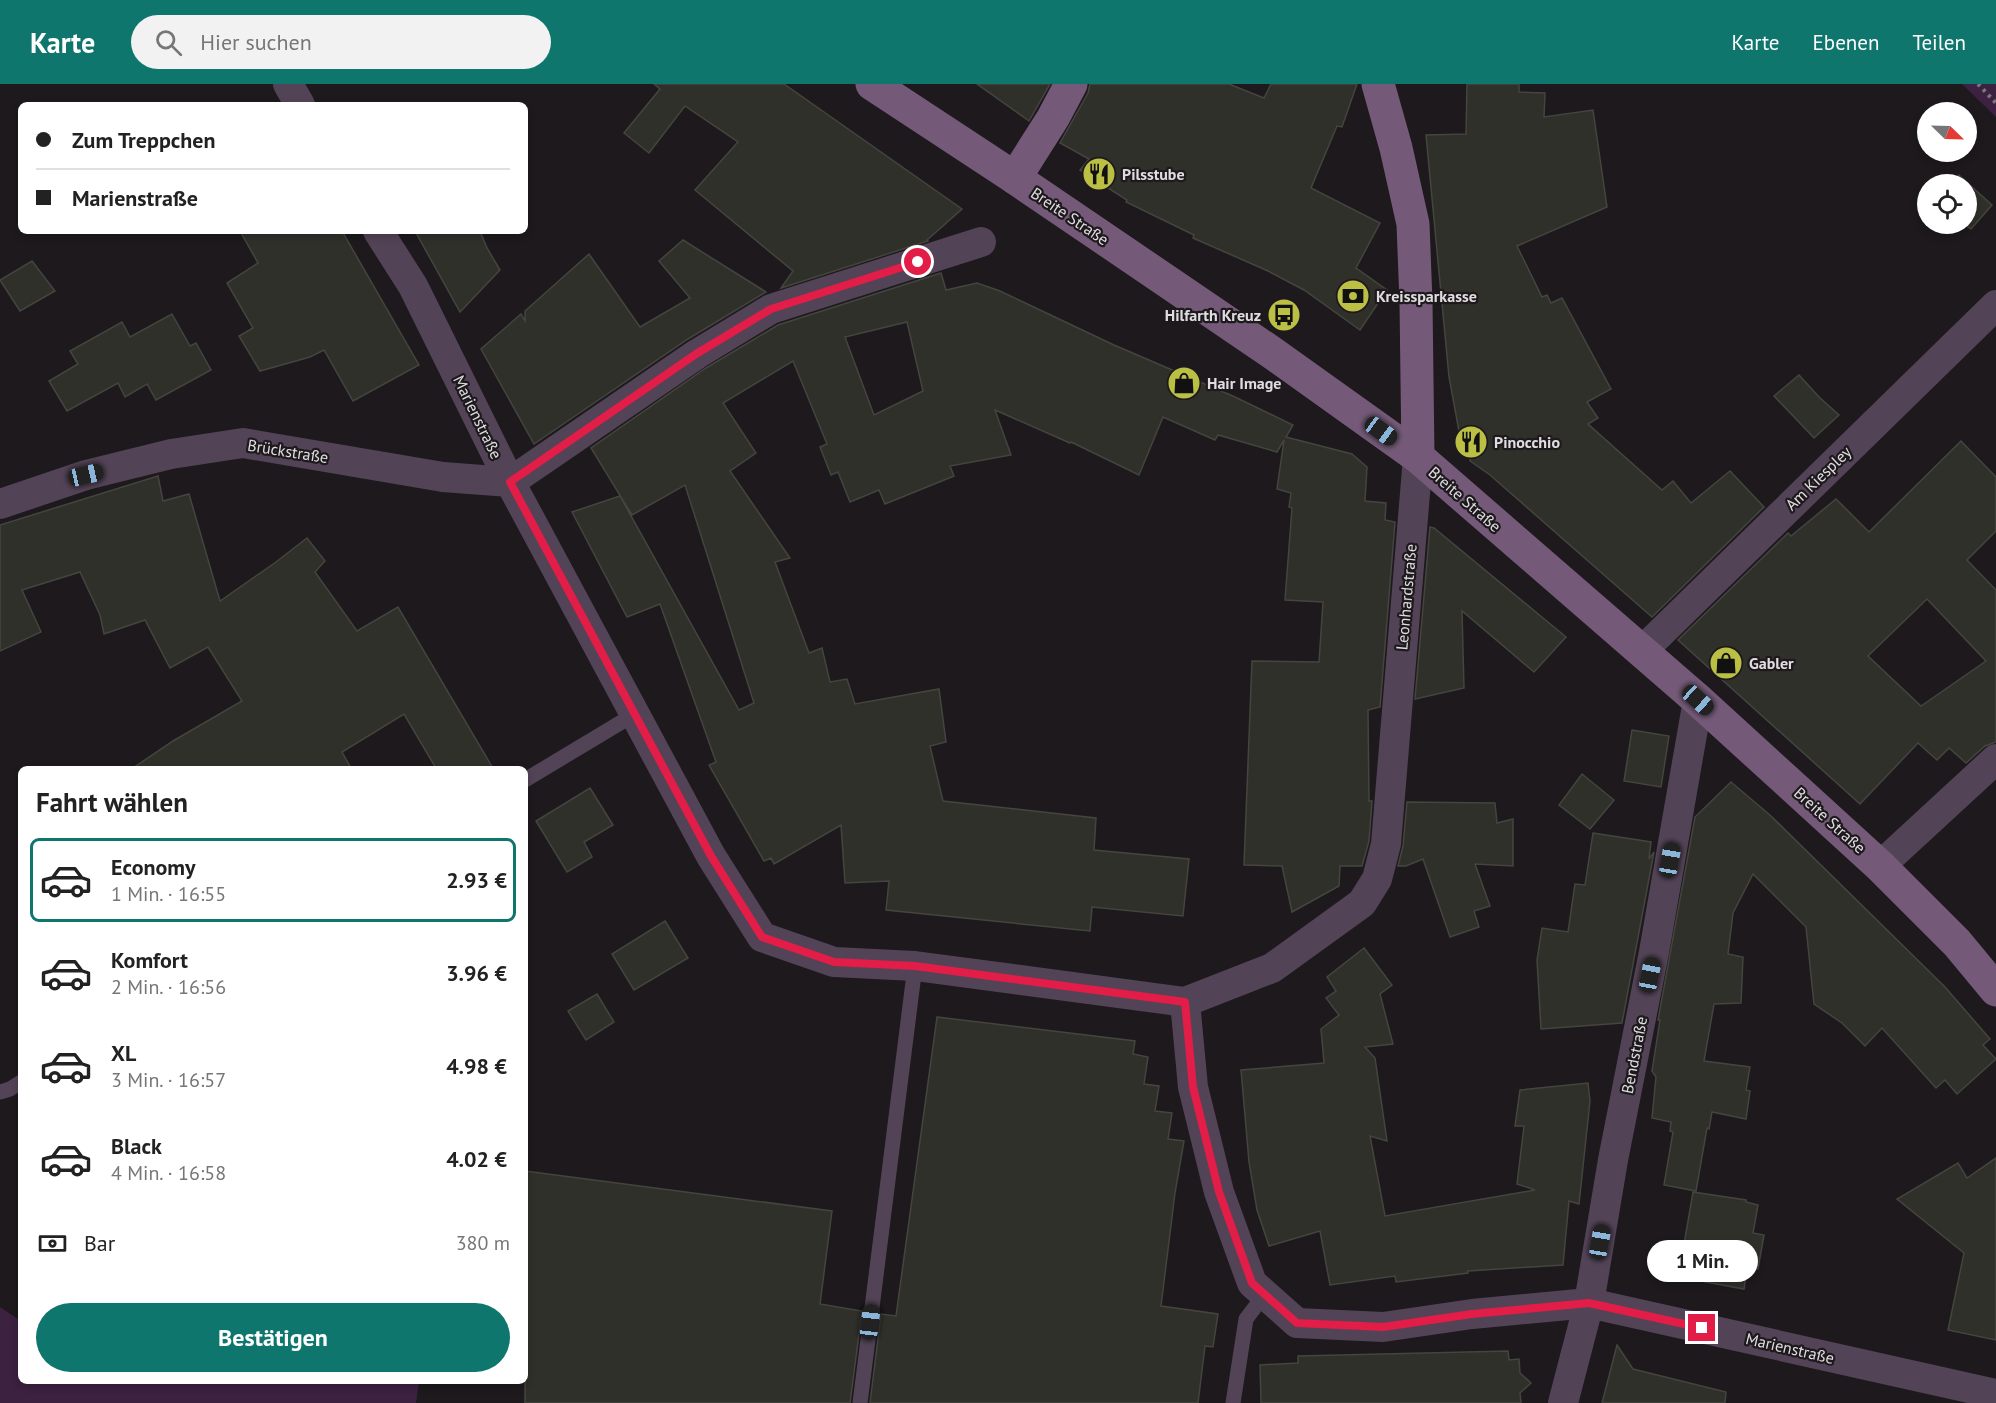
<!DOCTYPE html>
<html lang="de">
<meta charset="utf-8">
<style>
:root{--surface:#fff;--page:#f2f2f2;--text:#222;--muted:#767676;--line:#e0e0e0;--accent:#0f766e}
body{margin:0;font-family:"PT Sans",sans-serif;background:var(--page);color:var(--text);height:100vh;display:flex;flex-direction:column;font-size:22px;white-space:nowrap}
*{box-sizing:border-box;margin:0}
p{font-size:20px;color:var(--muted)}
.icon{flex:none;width:33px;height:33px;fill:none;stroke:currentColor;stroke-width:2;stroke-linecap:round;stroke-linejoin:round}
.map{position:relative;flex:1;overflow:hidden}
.drawer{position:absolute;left:18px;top:682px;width:510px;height:618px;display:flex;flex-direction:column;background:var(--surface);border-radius:9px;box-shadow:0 3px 9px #0003}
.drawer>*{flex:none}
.top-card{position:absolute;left:18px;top:18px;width:510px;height:132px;border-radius:9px;box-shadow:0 3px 9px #0003;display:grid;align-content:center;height:132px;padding:0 18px;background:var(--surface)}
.needle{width:39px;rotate:113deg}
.controls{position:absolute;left:1917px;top:18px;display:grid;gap:12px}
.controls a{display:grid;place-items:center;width:60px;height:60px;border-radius:50%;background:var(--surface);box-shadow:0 3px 9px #0003;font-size:30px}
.end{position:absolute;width:27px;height:27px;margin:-14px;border:8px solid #e11d48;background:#fff;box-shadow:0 0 0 3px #fff}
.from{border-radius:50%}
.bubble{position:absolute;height:42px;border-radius:21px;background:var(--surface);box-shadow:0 3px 9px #0003;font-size:20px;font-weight:700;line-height:42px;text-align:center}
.car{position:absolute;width:18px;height:36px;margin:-18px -9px;border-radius:8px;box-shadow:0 0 4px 2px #0007;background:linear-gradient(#222 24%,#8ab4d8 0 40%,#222 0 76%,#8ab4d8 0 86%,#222 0)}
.top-card b{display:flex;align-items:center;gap:21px;height:57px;font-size:22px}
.top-card b+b{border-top:2px solid var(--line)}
.top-card i{width:15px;height:15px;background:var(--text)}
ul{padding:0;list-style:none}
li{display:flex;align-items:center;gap:18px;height:84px;margin:0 12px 9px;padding:0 6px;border:3px solid transparent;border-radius:9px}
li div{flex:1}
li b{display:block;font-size:22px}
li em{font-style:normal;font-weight:700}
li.active{border-color:var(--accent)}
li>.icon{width:54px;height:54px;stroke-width:1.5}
h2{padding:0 18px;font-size:27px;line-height:72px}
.pay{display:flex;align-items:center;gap:15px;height:66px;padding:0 18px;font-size:22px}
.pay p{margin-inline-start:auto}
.cta{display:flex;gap:12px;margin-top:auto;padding:12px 18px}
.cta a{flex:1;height:69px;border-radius:36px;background:var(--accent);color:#fff;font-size:24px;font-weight:700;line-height:69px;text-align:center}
header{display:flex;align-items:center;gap:36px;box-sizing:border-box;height:84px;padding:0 30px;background:var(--accent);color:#fff}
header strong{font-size:28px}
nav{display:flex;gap:33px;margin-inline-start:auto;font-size:21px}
.search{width:420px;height:54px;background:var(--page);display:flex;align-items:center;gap:15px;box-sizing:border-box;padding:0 21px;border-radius:33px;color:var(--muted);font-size:22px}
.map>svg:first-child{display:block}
.green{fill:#3c2141}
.building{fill:#30302b;stroke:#44453f;stroke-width:1.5;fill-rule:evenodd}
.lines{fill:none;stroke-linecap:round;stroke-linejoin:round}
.path{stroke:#7a767a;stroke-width:4;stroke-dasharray:3 4.5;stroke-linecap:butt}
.lane{stroke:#534356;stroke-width:15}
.street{stroke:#534356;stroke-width:30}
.secondary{stroke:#745a78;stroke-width:33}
.route{stroke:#e11d48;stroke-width:8}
.labels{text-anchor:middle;stroke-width:4.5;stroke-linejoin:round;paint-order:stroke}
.poi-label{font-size:16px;font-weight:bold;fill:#e0dde0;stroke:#1d191d;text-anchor:start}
.street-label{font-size:16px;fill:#e0dde0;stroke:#1d191d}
</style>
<header>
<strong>Karte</strong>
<div class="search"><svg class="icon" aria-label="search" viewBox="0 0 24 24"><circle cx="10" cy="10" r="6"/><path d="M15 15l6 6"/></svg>Hier suchen</div>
<nav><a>Karte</a><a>Ebenen</a><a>Teilen</a></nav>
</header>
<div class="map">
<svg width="1996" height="1319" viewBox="0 0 1996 1319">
<rect width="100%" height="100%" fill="#1d191d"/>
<!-- green -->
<g class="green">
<path d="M1962,0h34v33z"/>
<path d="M0,1223l21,14v61h398l-3,21h-416z"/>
</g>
<!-- building -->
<g class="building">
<path d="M654,0h130l178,125 -35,31 1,1 -147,47 12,-17 -98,-81 43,-48 -53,-36 -36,47 -25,-20 36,-44z"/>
<path d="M977,0h73l-21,37z"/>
<path d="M1090,0h139l35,14 7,-14h86l-15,43 -5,-1 -26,62 69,35 -24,45 31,22 -27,40 -56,-40 -36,-19 -75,-33 1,-3 -68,-33 1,-2 -47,-30 9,-11 -29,-16 28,-50z"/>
<path d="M1467,0h52v8l26,1 -1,24 49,-7 14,97 -90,39 25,51 5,-2 4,8 11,-5 49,91 -24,13 11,16 -10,6 74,66 11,-9 18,22 39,-32 34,36 -112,110 -162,-142 -20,-14 1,-8h-8l-14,-76 -23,-242 40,-1z"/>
<path d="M1959,91l33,30 -21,24 -7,-5h2v-40h-15z"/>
<path d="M240,147h102l77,134 -66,36 -29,-51 -14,7 -50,14 -21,-35 14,-8 -26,-45 31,-20z"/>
<path d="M415,147h65l7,17 13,22 -40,42z"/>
<path d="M683,156l83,52 -78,47 -154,105 -53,-95 40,-35 4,7v-10l64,-57 51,73 50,-29 -31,-37z"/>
<path d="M32,177l23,30 -35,20 -20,-31z"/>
<path d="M941,189l5,17 31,-7 23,8 114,54 121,52 58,28 -7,12 66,17 15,13 -2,34 21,2 -1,17 10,2 -15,185 -12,3 1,91h3l-3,40 -7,25h-22l-1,20 -47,26 -10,-46 -38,-1 8,-204 67,1 4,-60 -38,-2 7,-92 -3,-1 2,-14 -14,-4 7,-49 -7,12 -59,-17 -3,5 -52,-23 -24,58 -68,-33 -1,1 -75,-33 16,45 -61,11 4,10 -69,28 -6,-14 -29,12 -12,-30 -7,3 -11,-28 7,-3 -34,-83 -70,42 33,50 -26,18 60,87 -15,4 34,91 13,-5 8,34 17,-3 8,25 84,-15 7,53 -16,4 13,55 153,17 -2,32 95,9 -6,57 -91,-9 -2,24 -204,-21 3,-29 -44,2 -4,-58 -67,39 -3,-6 -7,3 -55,-96 7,-3 -56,-158 -33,13 -55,-105 48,-16 119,214 15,-7 -69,-218 -53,30 -41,-67 115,-80 72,-43zM907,238l16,69 -49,24 -29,-78z"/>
<path d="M172,230l18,32 6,-3 15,27 -55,30 -9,-16 -22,13 -7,-14 -51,28 -18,-30 29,-17 -8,-13 52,-29 8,15z"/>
<path d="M1799,291l20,22 20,18 -25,23 -40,-42z"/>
<path d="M1961,357l35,36v54l-29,29 29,30v152l-11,4 -19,17 -17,-15 -12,12 -19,-17 -58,61 -182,-164 110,-107 3,3 45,-37 33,33zM1927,515l59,62 -65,45 -53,-50z"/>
<path d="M158,392l5,25 26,-7 31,107 56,-39 31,-24 18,23 -10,11 42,59 41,-24 96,163h-57l-33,-56 -62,38 10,18h-222l43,-29 69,-40 -34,-54 -38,21 -25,-48 -41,14 -4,-19 -20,-43 -58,18 19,42 -41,19v-126z"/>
<path d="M1430,443l4,1 132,109 -32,35 -72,-61 2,77 -49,11z"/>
<path d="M1632,646l37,6 -8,51 -37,-6z"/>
<path d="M1582,690l32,26 -24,29 -31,-24z"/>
<path d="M1731,698l40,34 174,171 45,52 -7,6 13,14 -39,35 -12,-14 -9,8 -54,-60 -17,18 -23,-23 -28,-19 -8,-77 -53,-53 -20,39 -5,41 15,3 -2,46 -27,1 -10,57 46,6 -4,23 4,1 -4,28 -34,-7 -3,17 -2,-1 -11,63 -32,-6 9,-53 -3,-1 1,-9 -19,-4 4,-41 -4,-6 8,-51h-2l37,-203z"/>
<path d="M590,704l23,37 -29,17 8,15 -25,15 -31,-51z"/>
<path d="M1407,718l88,1 2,20 16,-4v47l-38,-2 15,42 -16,5 5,16 -29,10 -27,-78 -17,7h-8l5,-20z"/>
<path d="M1593,749l58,9 -2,17 5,-7 -32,171 -81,6 -4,-69 5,-32 26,4 7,-48 10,1z"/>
<path d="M665,837l23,37 -54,32 -22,-36z"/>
<path d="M1364,864l28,37 -12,9 13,50 -28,3 10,11 12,83 -17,-5 15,80 150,-26 -18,-6 7,-58h-9l5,-36 68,-7 2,18 -11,103 -10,-3 -6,64 -95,6v2l-72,9 -1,-6 -65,9 -10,-54 -51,15 -12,-36 -8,-48 -8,-92 83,-7 -3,-34 18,-14 -13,-17 10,-7 -9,-14z"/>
<path d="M597,910l17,28 -28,18 -18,-29z"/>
<path d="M937,933l198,24 -2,13 15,3 -4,27 15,2 -4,25 17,2 -4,26 16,2 -9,52 -14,113 57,8 -5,33 -8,-1 -7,57h-328l11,-89 15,2z"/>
<path d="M1996,1074v182l-48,-10 16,-77 -67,-54 61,-36 9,15z"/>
<path d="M525,1087l307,40 -12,93 42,7 -12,92h-325z"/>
<path d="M1693,1108l53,8v2l12,3 -5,28 11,2 -6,34 -11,-2 -3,22 -39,-7 4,-22 -27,-4z"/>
<path d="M1617,1261l16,24 93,23 -1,11h-123z"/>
<path d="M1508,1267l1,9 10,-1 1,14 11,10 -11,10 1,10h-260l-1,-38 38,-2v-7z"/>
</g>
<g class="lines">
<!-- path -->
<path class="path" d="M1978,0l18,19"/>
<!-- lane -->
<g class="lane">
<path d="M525,696l110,-66"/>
<path d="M0,1008l10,-3 11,-7"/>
<path d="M860,1319l55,-437"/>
<path d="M1233,1319l13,-84 19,-25"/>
</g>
<!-- street -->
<g class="street">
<path d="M288,0l12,21"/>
<path d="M378,147l35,55 97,196 201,374 51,81 72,25 81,4 270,36 8,85 26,105 33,91 45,40 86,4 89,-13 117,-11 407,91"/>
<path d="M0,420l86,-29 85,-21 72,-11 200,34 67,5 187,-128 74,-45 210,-67"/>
<path d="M1641,568l355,-347"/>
<path d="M1880,782l116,-107"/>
<path d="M1185,918l87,-34 90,-65 15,-24 9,-35 32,-387"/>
<path d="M1563,1319l26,-100 24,-143 41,-208 44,-252"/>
</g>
<!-- secondary -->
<g class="secondary">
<path d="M872,0l143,94 256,174 147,105 280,243 182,166 77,77 39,47"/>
<path d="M1378,0l18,64 17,76 3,78 2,155"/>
<path d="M1015,94l38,-60 18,-34"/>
</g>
</g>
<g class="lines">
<!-- route -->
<path class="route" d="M918,178l-147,47 -75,45 -186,128 201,374 51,81 72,25 81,4 270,36 8,85 26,105 33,91 45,40 86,4 89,-13 117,-11 113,25"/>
</g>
<!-- icons -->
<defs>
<g id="restaurant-disc" transform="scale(1.725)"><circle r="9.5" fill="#bbc045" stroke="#1d191d"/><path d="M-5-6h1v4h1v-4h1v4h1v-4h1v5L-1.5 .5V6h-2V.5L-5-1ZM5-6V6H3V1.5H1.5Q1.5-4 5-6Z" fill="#111"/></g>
<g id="bank-disc" transform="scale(1.725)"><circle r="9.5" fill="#bbc045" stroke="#1d191d"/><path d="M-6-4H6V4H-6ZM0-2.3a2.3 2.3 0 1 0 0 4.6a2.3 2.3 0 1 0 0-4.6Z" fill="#111"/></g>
<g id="bus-disc" transform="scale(1.725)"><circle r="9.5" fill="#bbc045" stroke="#1d191d"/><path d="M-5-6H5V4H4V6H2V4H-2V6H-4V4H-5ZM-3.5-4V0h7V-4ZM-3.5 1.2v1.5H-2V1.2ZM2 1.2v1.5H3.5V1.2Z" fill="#111"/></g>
<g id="shop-disc" transform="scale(1.725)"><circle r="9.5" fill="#bbc045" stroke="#1d191d"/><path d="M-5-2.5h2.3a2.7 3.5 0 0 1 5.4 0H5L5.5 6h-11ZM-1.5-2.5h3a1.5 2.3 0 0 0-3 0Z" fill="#111"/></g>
</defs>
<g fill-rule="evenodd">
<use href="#restaurant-disc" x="1099" y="90"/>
<use href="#bank-disc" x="1353" y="212"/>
<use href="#bus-disc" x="1284" y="231"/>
<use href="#shop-disc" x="1184" y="299"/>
<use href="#restaurant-disc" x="1471" y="358"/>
<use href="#shop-disc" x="1726" y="579"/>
</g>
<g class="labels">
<!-- poi labels -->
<g class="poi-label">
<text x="1122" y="96">Pilsstube</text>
<text x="1376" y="218">Kreissparkasse</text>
<text x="1261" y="237" text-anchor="end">Hilfarth Kreuz</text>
<text x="1207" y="305">Hair Image</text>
<text x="1494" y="364">Pinocchio</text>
<text x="1749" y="585">Gabler</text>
</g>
<!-- street labels -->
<g class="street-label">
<text transform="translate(1070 132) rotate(34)" y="6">Breite Straße</text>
<text transform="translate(478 333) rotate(64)" y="6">Marienstraße</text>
<text transform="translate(288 367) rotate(9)" y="6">Brückstraße</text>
<text transform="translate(1818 394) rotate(-44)" y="6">Am Kiespley</text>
<text transform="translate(1465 415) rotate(41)" y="6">Breite Straße</text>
<text transform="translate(1406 513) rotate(-85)" y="6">Leonhardstraße</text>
<text transform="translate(1830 736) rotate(42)" y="6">Breite Straße</text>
<text transform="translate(1634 971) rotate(-79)" y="6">Bendstraße</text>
<text transform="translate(1790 1264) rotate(13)" y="6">Marienstraße</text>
</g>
</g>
</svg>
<div class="controls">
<a><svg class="needle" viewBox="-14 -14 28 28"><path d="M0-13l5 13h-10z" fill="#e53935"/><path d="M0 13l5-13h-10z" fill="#767676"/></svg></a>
<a><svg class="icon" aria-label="locate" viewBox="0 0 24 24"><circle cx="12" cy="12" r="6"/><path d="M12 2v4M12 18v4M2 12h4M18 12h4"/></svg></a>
</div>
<i class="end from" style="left:918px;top:178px"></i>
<i class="end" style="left:1702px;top:1244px"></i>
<div class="bubble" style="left:1647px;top:1156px;width:111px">1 Min.</div>
<i class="car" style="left:1381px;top:347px;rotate:126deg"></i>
<i class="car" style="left:86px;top:391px;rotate:77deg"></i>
<i class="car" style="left:1698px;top:616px;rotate:132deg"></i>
<i class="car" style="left:1670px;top:776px;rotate:10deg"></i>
<i class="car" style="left:1650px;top:891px;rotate:11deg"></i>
<i class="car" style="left:1600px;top:1158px;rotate:10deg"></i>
<i class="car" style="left:870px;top:1238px;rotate:7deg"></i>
<div class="top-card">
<b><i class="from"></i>Zum Treppchen</b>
<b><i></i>Marienstraße</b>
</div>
<section class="drawer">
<h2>Fahrt wählen</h2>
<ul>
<li class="active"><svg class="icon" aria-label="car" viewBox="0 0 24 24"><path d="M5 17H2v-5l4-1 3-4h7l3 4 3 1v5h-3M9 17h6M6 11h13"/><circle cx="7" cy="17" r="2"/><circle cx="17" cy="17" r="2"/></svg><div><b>Economy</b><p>1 Min. · 16:55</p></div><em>2.93 €</em></li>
<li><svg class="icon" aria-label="car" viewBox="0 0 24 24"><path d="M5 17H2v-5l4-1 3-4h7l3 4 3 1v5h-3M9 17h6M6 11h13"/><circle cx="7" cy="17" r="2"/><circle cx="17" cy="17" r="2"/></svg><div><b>Komfort</b><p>2 Min. · 16:56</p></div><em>3.96 €</em></li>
<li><svg class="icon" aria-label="car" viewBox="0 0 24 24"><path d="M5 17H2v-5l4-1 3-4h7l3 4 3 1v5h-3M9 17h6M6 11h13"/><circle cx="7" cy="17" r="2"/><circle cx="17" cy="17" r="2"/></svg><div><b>XL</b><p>3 Min. · 16:57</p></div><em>4.98 €</em></li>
<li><svg class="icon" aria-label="car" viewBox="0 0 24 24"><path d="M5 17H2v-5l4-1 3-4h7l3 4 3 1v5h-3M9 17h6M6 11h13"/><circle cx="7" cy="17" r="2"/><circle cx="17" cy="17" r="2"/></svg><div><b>Black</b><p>4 Min. · 16:58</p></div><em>4.02 €</em></li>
</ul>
<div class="pay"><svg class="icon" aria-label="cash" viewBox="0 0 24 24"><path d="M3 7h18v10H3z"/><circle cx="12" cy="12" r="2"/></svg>Bar<p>380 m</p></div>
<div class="cta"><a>Bestätigen</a></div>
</section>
</div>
